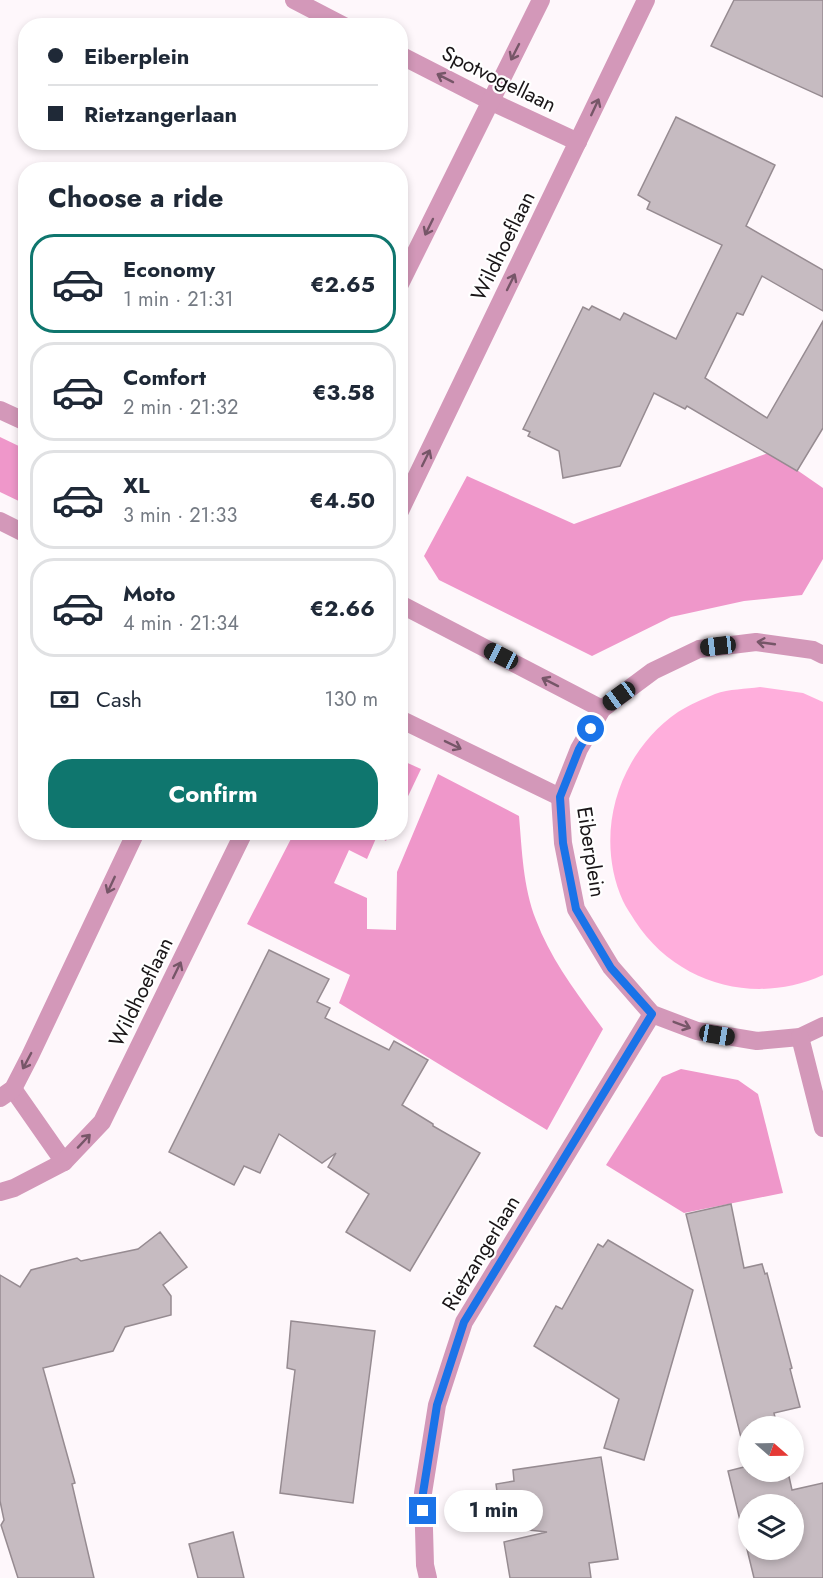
<!DOCTYPE html>
<meta charset="utf-8">
<style>
:root{--surface:#fff;--page:#f2f2f3;--text:#1f2937;--muted:#747a83;--line:#e0e1e3;--accent:#0f766e}
body{margin:0;font-family:Jost,sans-serif;background:var(--page);color:var(--text);height:100vh;display:flex;flex-direction:column;font-size:22px;white-space:nowrap}
*{box-sizing:border-box;margin:0}
p{font-size:20px;color:var(--muted)}
.icon{flex:none;width:33px;height:33px;fill:none;stroke:currentColor;stroke-width:2;stroke-linecap:round;stroke-linejoin:round}
.map{position:relative;flex:1;overflow:hidden}
.sheet{position:absolute;left:18px;top:162px;width:390px;height:678px;display:flex;flex-direction:column;background:var(--surface);border-radius:24px;box-shadow:0 3px 9px #0003}
.sheet>*{flex:none}
.banner{position:absolute;left:18px;top:18px;width:390px;height:132px;border-radius:24px;box-shadow:0 3px 9px #0003;display:grid;align-content:center;height:132px;padding:0 30px;background:var(--surface)}
.needle{width:39px;rotate:110deg}
.fabs{position:absolute;left:738px;top:1416px;display:grid;gap:12px}
.fabs a{display:grid;place-items:center;width:66px;height:66px;border-radius:50%;background:var(--surface);box-shadow:0 3px 9px #0003;font-size:30px}
.end{position:absolute;width:27px;height:27px;margin:-14px;border:8px solid #1a73e8;background:#fff;box-shadow:0 0 0 3px #fff}
.from{border-radius:50%}
.bubble{position:absolute;height:42px;border-radius:21px;background:var(--surface);box-shadow:0 3px 9px #0003;font-size:20px;font-weight:700;line-height:42px;text-align:center}
.car{position:absolute;width:18px;height:36px;margin:-18px -9px;border-radius:8px;box-shadow:0 0 4px 2px #0007;background:linear-gradient(#222 24%,#8ab4d8 0 40%,#222 0 76%,#8ab4d8 0 86%,#222 0)}
.banner b{display:flex;align-items:center;gap:21px;height:57px;font-size:22px}
.banner b+b{border-top:2px solid var(--line)}
.banner i{width:15px;height:15px;background:var(--text)}
ul{padding:0;list-style:none}
li{display:flex;align-items:center;gap:18px;height:99px;margin:0 12px 9px;padding:0 18px;border:3px solid var(--line);border-radius:24px}
li div{flex:1}
li b{display:block;font-size:22px}
li em{font-style:normal;font-weight:700}
li.current{border-color:var(--accent)}
li>.icon{width:54px;height:54px;stroke-width:1.5}
h2{padding:0 30px;font-size:27px;line-height:72px}
.pay{display:flex;align-items:center;gap:15px;height:66px;padding:0 30px;font-size:22px}
.pay p{margin-inline-start:auto}
.primary-button{display:flex;gap:12px;margin-top:auto;padding:12px 30px}
.primary-button a{flex:1;height:69px;border-radius:24px;background:var(--accent);color:#fff;font-size:24px;font-weight:700;line-height:69px;text-align:center}
.map>svg:first-child{display:block}
.green{fill:#ffaedc}
.forest{fill:#ef97ca}
.building{fill:#c6bbc1;stroke:#968b91;stroke-width:1.5;fill-rule:evenodd}
.lines{fill:none;stroke-linecap:round;stroke-linejoin:round}
.minor{stroke:#d398b9;stroke-width:18}
.oneway{stroke:#765668}
.route{stroke:#1a73e8;stroke-width:8}
.labels{text-anchor:middle;stroke-width:4.5;stroke-linejoin:round;paint-order:stroke}
.street-label{font-size:21px;fill:#191517;stroke:#fff}
</style>
<div class="map">
<svg width="823" height="1578" viewBox="0 0 823 1578">
<rect width="100%" height="100%" fill="#fef7fb"/>
<!-- green -->
<path class="green" d="M760,687l43,6 20,9v273c-68,31 -147,9 -188,-54 -4,-7 -9,-13 -12,-20 -30,-67 -5,-148 55,-189 11,-7 25,-13 37,-18 14,-5 31,-5 45,-7z"/>
<!-- forest -->
<g class="forest">
<path d="M0,437l25,12v55l-25,-12z"/>
<path d="M771,452l52,36v71l-21,36 -58,6 -73,16 -79,39 -153,-76 -15,-24 43,-80 107,48z"/>
<path d="M401,760l20,9 -20,42z"/>
<path d="M438,774l81,42c3,34 4,71 17,104 15,40 42,75 67,109l-56,101 -208,-127 11,-28 -103,-51 47,-91 96,-1 -4,9 -9,-5 -10,23 -18,-9 -15,33 33,15v31l29,1 1,-58z"/>
<path d="M681,1069l57,11 20,14 25,99 -99,20 -78,-48 56,-88z"/>
</g>
<!-- building -->
<g class="building">
<path d="M734,0h89v97l-112,-51z"/>
<path d="M676,117l99,48 -29,61 77,44v41l-61,-35 -19,39 -6,-2 -32,65 62,40 56,-97v107l-26,43 -110,-65 -2,3 -31,-16 -34,73 -57,12 -4,-27 -31,-15 2,-4 -7,-3 60,-122 6,3 3,-4 28,14 4,-7 52,26 46,-94 -75,-36 3,-7 -12,-7z"/>
<path d="M269,950l60,29 -12,23 13,6 -5,10 64,32 5,-9 34,19 -26,45 31,19v2l47,27 -70,118 -64,-39 23,-38 -41,-27 8,-14 -14,10 -43,-29 -19,39 -16,-7 -10,19 -65,-33z"/>
<path d="M731,1204l13,64 18,-4 3,10 2,-1 25,95 -2,1 10,38 -26,6 3,13h-29v40l-62,-252z"/>
<path d="M160,1232l27,35 -24,18 8,11v19l-46,12 -12,24 -70,17 32,115 -3,1 22,94h-76l-17,-53 3,-5 -4,-19v-226l20,12 11,-17 46,-12 4,3 57,-12z"/>
<path d="M608,1240l85,50 -49,170 -40,-12 15,-49 -85,-53 22,-40 6,3 36,-65 5,3z"/>
<path d="M291,1321l84,10 -22,172 -73,-10 15,-123 -8,-2z"/>
<path d="M601,1457l17,102 -29,4 2,15h-81l-6,-36 43,-10 -45,-5 -6,-43 18,-3 -1,-11z"/>
<path d="M748,1466v6h40l4,18 31,-7v95h-69l-26,-107zM748,1504h46v46h-46z"/>
<path d="M233,1532l11,46h-46l-9,-34z"/>
</g>
<g class="lines">
<!-- minor -->
<g class="minor">
<path d="M294,0l50,26"/>
<path d="M400,55l90,46 88,41"/>
<path d="M400,284l141,-284"/>
<path d="M0,410l26,12"/>
<path d="M400,511l246,-511"/>
<path d="M0,521l26,13"/>
<path d="M400,604l202,105"/>
<path d="M823,655l-10,-5 -57,-8 -57,7 -46,22 -51,38 -23,40 -19,48 3,46 13,66 35,58 41,47 45,17 60,10 43,-4 23,-11"/>
<path d="M400,719l160,78"/>
<path d="M800,1037l23,91"/>
<path d="M13,1089l51,73"/>
<path d="M0,1098l13,-9 17,-33 106,-224"/>
<path d="M0,1192l14,-4 50,-26 38,-40 142,-290"/>
<path d="M428,1578l-3,-13 -2,-72 14,-88 27,-83 188,-308"/>
</g>
</g>
<!-- one-way arrows -->
<defs><path id="oneway-shaft" d="M-6 0H5M1.5-3L5.5 0L1.5 3" fill="none" stroke-width="1.6" stroke-linecap="round" stroke-linejoin="round" transform="scale(1.5)"/></defs>
<g class="oneway">
<use href="#oneway-shaft" transform="translate(515 52) rotate(117)"/>
<use href="#oneway-shaft" transform="translate(445 78) rotate(-153)"/>
<use href="#oneway-shaft" transform="translate(595 107) rotate(-65)"/>
<use href="#oneway-shaft" transform="translate(429 227) rotate(116)"/>
<use href="#oneway-shaft" transform="translate(511 282) rotate(-64)"/>
<use href="#oneway-shaft" transform="translate(426 458) rotate(-64)"/>
<use href="#oneway-shaft" transform="translate(766 643) rotate(-172)"/>
<use href="#oneway-shaft" transform="translate(550 682) rotate(-153)"/>
<use href="#oneway-shaft" transform="translate(453 745) rotate(26)"/>
<use href="#oneway-shaft" transform="translate(111 885) rotate(115)"/>
<use href="#oneway-shaft" transform="translate(177 970) rotate(-64)"/>
<use href="#oneway-shaft" transform="translate(682 1025) rotate(21)"/>
<use href="#oneway-shaft" transform="translate(27 1061) rotate(118)"/>
<use href="#oneway-shaft" transform="translate(84 1141) rotate(-47)"/>
</g>
<g class="lines">
<!-- route -->
<path class="route" d="M423,1511v-18l14,-88 27,-83 188,-308 -41,-46 -35,-59 -13,-66 -3,-46 19,-48 12,-20"/>
</g>
<g class="labels">
<!-- street labels -->
<g class="street-label">
<text transform="translate(499 79) rotate(26)" y="7">Spotvogellaan</text>
<text transform="translate(503 246) rotate(-64)" y="7">Wildhoeflaan</text>
<text transform="translate(591 852) rotate(81)" y="7">Eiberplein</text>
<text transform="translate(141 992) rotate(-64)" y="7">Wildhoeflaan</text>
<text transform="translate(481 1253) rotate(-59)" y="7">Rietzangerlaan</text>
</g>
</g>
</svg>
<div class="fabs">
<a><svg class="needle" viewBox="-14 -14 28 28"><path d="M0-13l5 13h-10z" fill="#e53935"/><path d="M0 13l5-13h-10z" fill="#747a83"/></svg></a>
<a><svg class="icon" aria-label="layers" viewBox="0 0 24 24"><path d="M12 4l9 5-9 5-9-5zM3 14l9 5 9-5"/></svg></a>
</div>
<i class="end from" style="left:591px;top:729px"></i>
<i class="end" style="left:423px;top:1511px"></i>
<div class="bubble" style="left:444px;top:1490px;width:99px">1 min</div>
<i class="car" style="left:718px;top:646px;rotate:263deg"></i>
<i class="car" style="left:501px;top:656px;rotate:297deg"></i>
<i class="car" style="left:619px;top:696px;rotate:234deg"></i>
<i class="car" style="left:717px;top:1035px;rotate:100deg"></i>
<div class="banner">
<b><i class="from"></i>Eiberplein</b>
<b><i></i>Rietzangerlaan</b>
</div>
<section class="sheet">
<h2>Choose a ride</h2>
<ul>
<li class="current"><svg class="icon" aria-label="car" viewBox="0 0 24 24"><path d="M5 17H2v-5l4-1 3-4h7l3 4 3 1v5h-3M9 17h6M6 11h13"/><circle cx="7" cy="17" r="2"/><circle cx="17" cy="17" r="2"/></svg><div><b>Economy</b><p>1 min · 21:31</p></div><em>€2.65</em></li>
<li><svg class="icon" aria-label="car" viewBox="0 0 24 24"><path d="M5 17H2v-5l4-1 3-4h7l3 4 3 1v5h-3M9 17h6M6 11h13"/><circle cx="7" cy="17" r="2"/><circle cx="17" cy="17" r="2"/></svg><div><b>Comfort</b><p>2 min · 21:32</p></div><em>€3.58</em></li>
<li><svg class="icon" aria-label="car" viewBox="0 0 24 24"><path d="M5 17H2v-5l4-1 3-4h7l3 4 3 1v5h-3M9 17h6M6 11h13"/><circle cx="7" cy="17" r="2"/><circle cx="17" cy="17" r="2"/></svg><div><b>XL</b><p>3 min · 21:33</p></div><em>€4.50</em></li>
<li><svg class="icon" aria-label="car" viewBox="0 0 24 24"><path d="M5 17H2v-5l4-1 3-4h7l3 4 3 1v5h-3M9 17h6M6 11h13"/><circle cx="7" cy="17" r="2"/><circle cx="17" cy="17" r="2"/></svg><div><b>Moto</b><p>4 min · 21:34</p></div><em>€2.66</em></li>
</ul>
<div class="pay"><svg class="icon" aria-label="cash" viewBox="0 0 24 24"><path d="M3 7h18v10H3z"/><circle cx="12" cy="12" r="2"/></svg>Cash<p>130 m</p></div>
<div class="primary-button"><a>Confirm</a></div>
</section>
</div>
